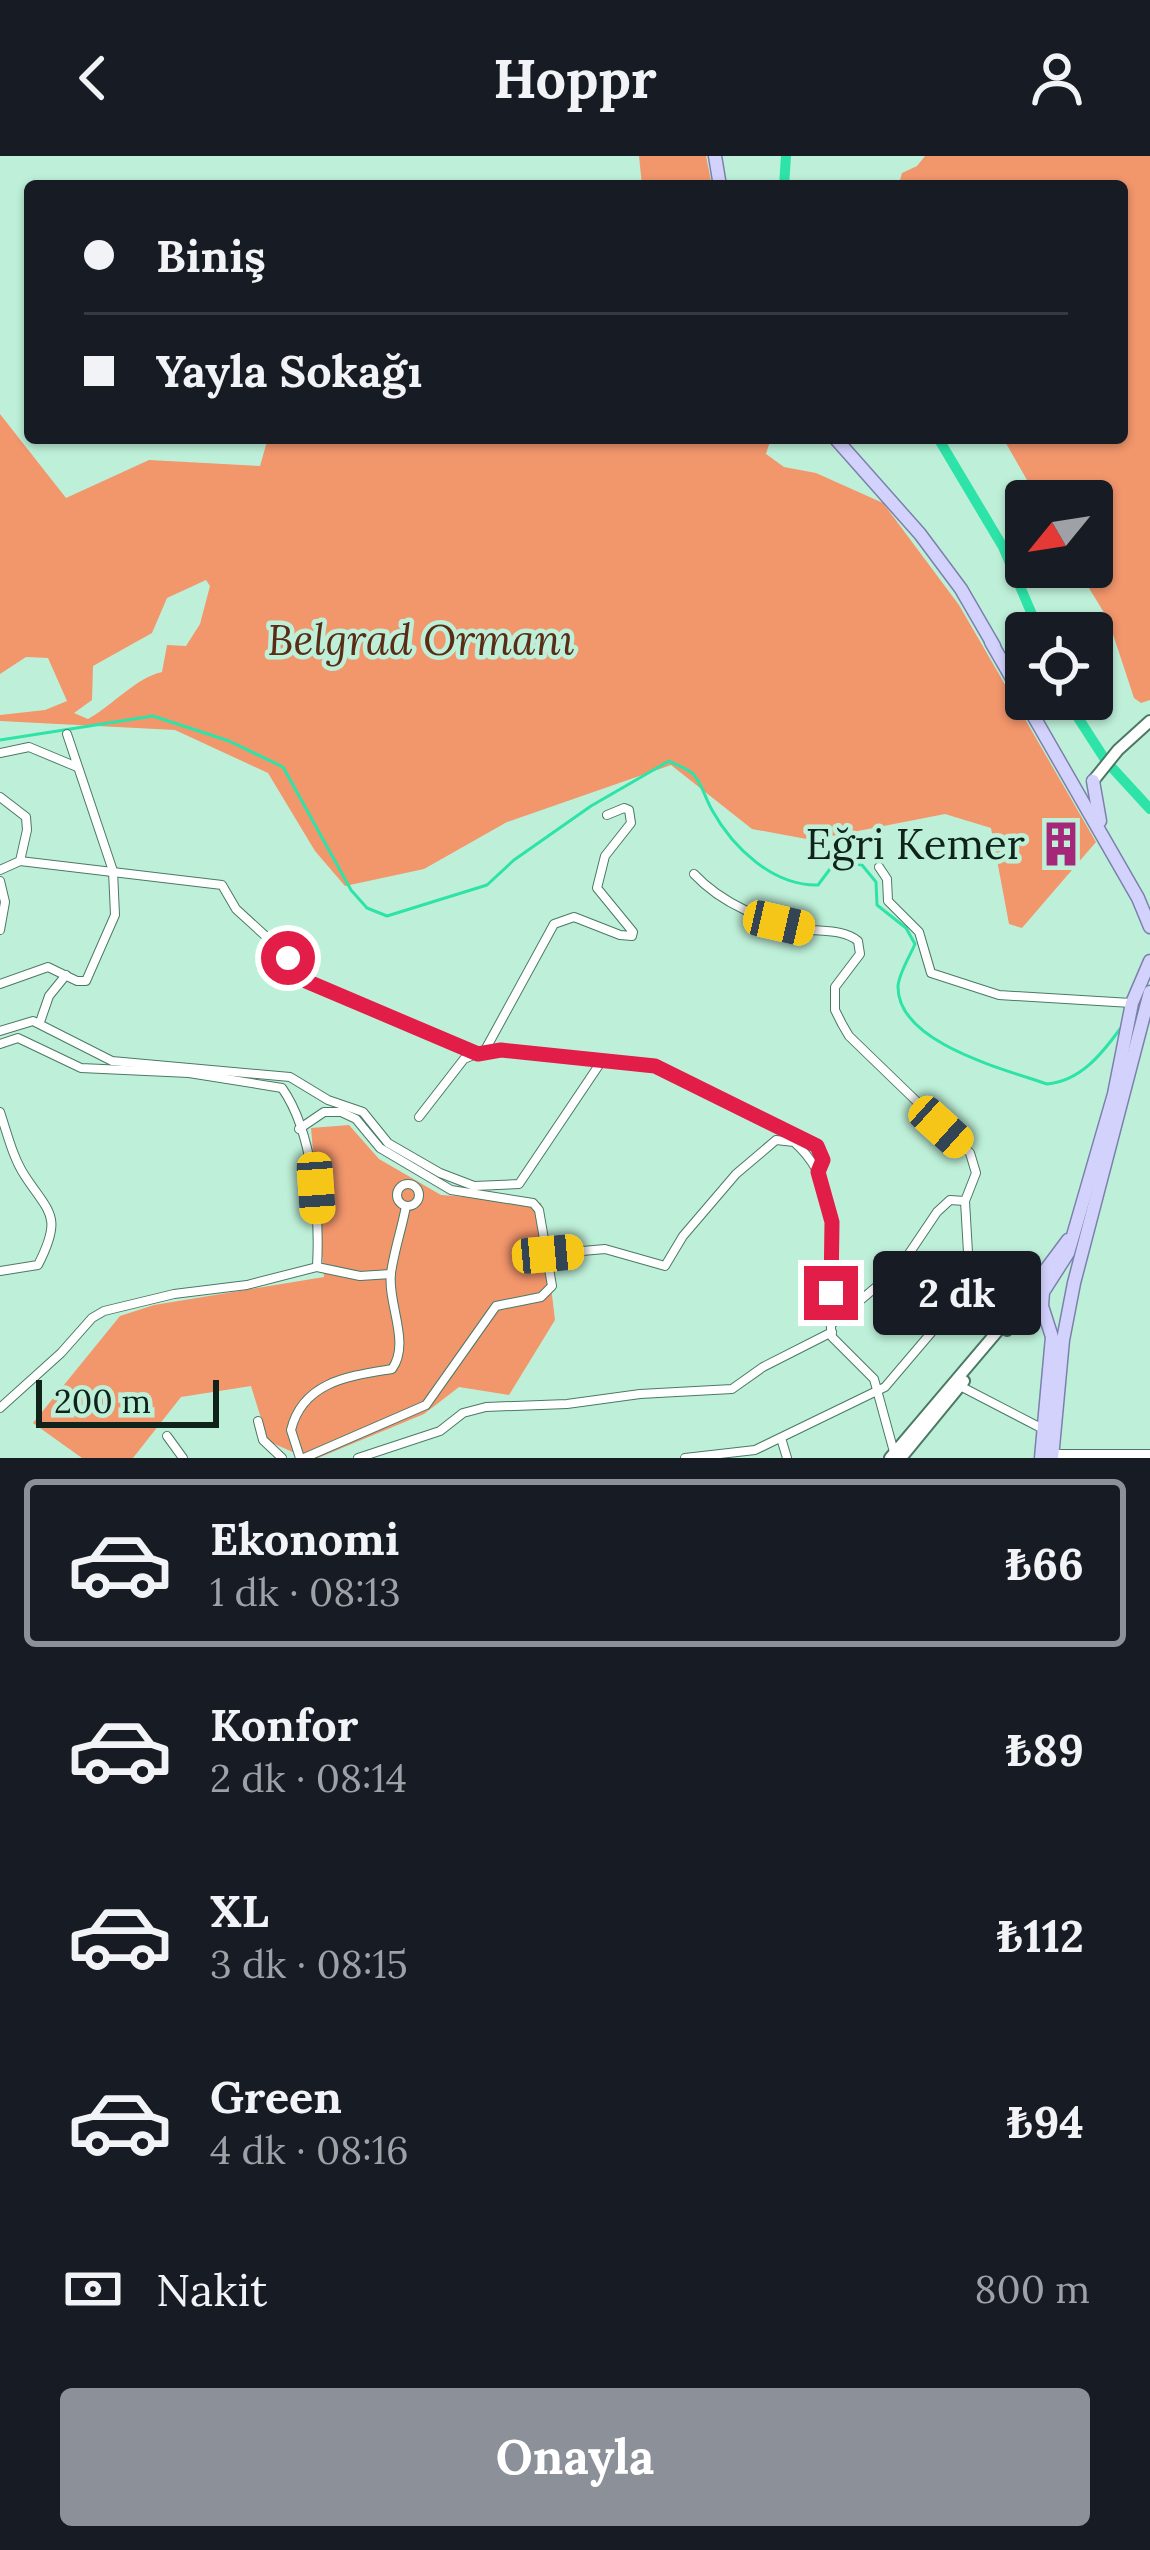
<!DOCTYPE html>
<html lang="tr">
<meta charset="utf-8">
<style>
:root{--surface:#171b24;--page:#20242c;--text:#f1f3f6;--muted:#9ea1a6;--line:#363941;--accent:#8c9099}
body{margin:0;font-family:Lora,serif;background:var(--page);color:var(--text);height:100vh;display:flex;flex-direction:column;font-size:45px;white-space:nowrap}
*{box-sizing:border-box;margin:0}
p{font-size:39px;color:var(--muted)}
.icon{flex:none;width:66px;height:66px;fill:none;stroke:currentColor;stroke-width:2;stroke-linecap:round;stroke-linejoin:round}
.map{position:relative;height:1302px;overflow:hidden}
.side{display:flex;flex-direction:column;background:var(--surface);flex:1}
.side>*{flex:none}
.banner{position:absolute;left:24px;top:24px;width:1104px;height:264px;border-radius:12px;box-shadow:0 3px 9px #0004;display:grid;align-content:center;height:264px;padding:0 60px;background:var(--surface)}
.needle{width:78px;rotate:240deg}
.buttons{position:absolute;left:1005px;top:324px;display:grid;gap:24px}
.buttons a{display:grid;place-items:center;width:108px;height:108px;border-radius:12px;background:var(--surface);box-shadow:0 3px 9px #0004;font-size:60px}
.scale{position:absolute;left:36px;bottom:30px;width:183px;box-sizing:border-box;padding-left:12px;border:6px solid #10231b;border-top:0;font-size:33px;line-height:42px;white-space:nowrap;color:#10231b;-webkit-text-stroke:9px #bef0d9;paint-order:stroke}
.end{position:absolute;width:54px;height:54px;margin:-27px;border:15px solid #e11d48;background:#fff;box-shadow:0 0 0 6px #fff}
.from{border-radius:50%}
.bubble{position:absolute;height:84px;border-radius:12px;background:var(--surface);box-shadow:0 3px 9px #0004;font-size:39px;font-weight:800;line-height:84px;text-align:center}
.car{position:absolute;width:36px;height:72px;margin:-36px -18px;border-radius:15px;box-shadow:0 0 9px 3px #0007;background:linear-gradient(#f5c518 24%,#345 0 40%,#f5c518 0 76%,#345 0 86%,#f5c518 0)}
.banner b{display:flex;align-items:center;gap:42px;height:114px;font-size:45px}
.banner b+b{border-top:3px solid var(--line)}
.banner i{width:30px;height:30px;background:var(--text)}
ul{padding:21px 0 0;list-style:none}
li{display:flex;align-items:center;gap:36px;height:168px;margin:0 24px 18px;padding:0 36px;border:6px solid transparent;border-radius:12px}
li div{flex:1}
li b{display:block;font-size:45px}
li em{font-style:normal;font-weight:800}
li.selected{border-color:var(--accent)}
li>.icon{width:108px;height:108px;stroke-width:1.5}
.pay{display:flex;align-items:center;gap:30px;height:132px;padding:0 60px;font-size:45px}
.pay p{margin-inline-start:auto}
.primary-button{display:flex;gap:24px;margin-top:auto;padding:24px 60px}
.primary-button a{flex:1;height:138px;border-radius:12px;background:var(--accent);color:#fff;font-size:48px;font-weight:800;line-height:138px;text-align:center}
header{display:flex;justify-content:space-between;align-items:center;height:156px;padding:0 60px;background:var(--surface);font-size:54px;font-weight:800}
.map>svg:first-child{display:block}
.green{fill:#f2966c;fill-rule:evenodd}
.lines{fill:none;stroke-linecap:round;stroke-linejoin:round}
.stream{stroke:#2ee3a8;stroke-width:3}
.river{stroke:#2ee3a8;stroke-width:10}
.street-casing{stroke:#4b7965;stroke-width:10}
.secondary-casing{stroke:#4b7965;stroke-width:14}
.primary-casing{stroke:#7b81ac;stroke-width:15}
.street{stroke:#fff;stroke-width:8}
.secondary{stroke:#fff;stroke-width:10}
.primary{stroke:#d3d2fc;stroke-width:12}
.route{stroke:#e11d48;stroke-width:15}
.labels{text-anchor:middle;stroke-width:9;stroke-linejoin:round;paint-order:stroke}
.park-label{font-size:42px;font-style:italic;fill:#5b2c15;stroke:#bef0d9}
.poi-label{font-size:42px;fill:#10231b;stroke:#bef0d9;text-anchor:end}
</style>
<header><svg class="icon" aria-label="back" viewBox="0 0 24 24"><path d="M15 5l-7 7 7 7"/></svg>Hoppr<svg class="icon" aria-label="person" viewBox="0 0 24 24"><circle cx="12" cy="8" r="4"/><path d="M4 21q1-7 8-7t8 7"/></svg></header>
<div class="map">
<svg width="1150" height="1302" viewBox="0 0 1150 1302">
<rect width="100%" height="100%" fill="#bef0d9"/>
<!-- green -->
<g class="green">
<path d="M639,0h67l6,30h-70z"/>
<path d="M925,0h225v544l-9,3 -7,-5 -26,-79 -32,-52h16v-66h-53l-36,-63h119v-252h-209l-13,-6 2,-7 15,-7z"/>
<path d="M0,258l66,84 83,-38 111,6 8,-28h503l-5,16 18,13 32,6 67,30 76,102 137,237 -74,86 -13,-4 -18,-96 -46,-14 -133,26 -60,-11 -81,-64 -164,57 -83,47 -79,17 -30,-35 -47,-78 -93,-43 -175,-9v-6l45,-5 22,-9 -19,-43 -22,-1 -26,17zM206,424l4,6 -10,38 -14,22 -19,-1 -5,27c-25,5 -49,33 -74,47l-14,-6 18,-13 1,-34 59,-33 15,-35z"/>
<path d="M349,969l30,34 62,36 100,8 14,117 -46,75 -50,-8 -35,27 -106,44h-12l-38,-17 -17,-55 -70,11 -48,61h-51l-49,-35 87,-107 34,-11 170,-28 -13,-149z"/>
</g>
<g class="lines">
<!-- stream -->
<path class="stream" d="M0,584l153,-24 76,25 54,26 68,123 16,18 20,8 100,-31 27,-25 77,-54 78,-45c7,4 20,8 25,14 8,9 12,25 18,35 21,38 61,76 106,75l18,-24 26,4 14,17 1,23 29,23 9,16c-5,12 -17,31 -17,43 0,56 106,82 149,97 33,-3 54,-29 73,-55"/>
<!-- river -->
<g class="river">
<path d="M784,30l2,-30"/>
<path d="M938,282l65,109 37,86"/>
<path d="M1066,543l40,62 44,48"/>
</g>
<!-- street casing -->
<g class="street-casing">
<g id="street">
<path d="M0,597l29,-6 48,20"/>
<path d="M0,641l26,20 1,13 -7,31"/>
<path d="M879,711l8,12 1,22 31,31 12,41 68,22 132,8"/>
<path d="M0,714l20,-9 202,24 14,24 48,44 18,25 176,75 23,-3 154,16 162,80 6,13 -5,13"/>
<path d="M694,718c28,30 70,47 110,55 18,3 39,0 54,12l2,13 -25,33v23l7,14 7,12 121,117 6,20 -11,28 5,86 28,15 20,5"/>
<path d="M0,725l5,21 -5,28"/>
<path d="M0,828l48,-17 29,14h9l29,-66 -2,-44 -46,-137"/>
<path d="M40,866l9,-26 17,-21"/>
<path d="M0,875l33,-10 79,40 178,16 38,23 35,12 25,31 52,30 34,13 45,-2 82,-122"/>
<path d="M0,888l18,-6 63,30 108,5 93,15c31,44 38,126 35,179"/>
<path d="M484,896l70,-128 20,-7 46,18 12,1 1,-4 -36,-44 8,-32 26,-33 -2,-13 -5,-2 -17,7"/>
<path d="M0,956c7,21 13,46 25,64 25,38 38,40 13,89l-38,6"/>
<path d="M419,961l45,-58 12,-5"/>
<path d="M299,973l25,-17h17l15,7 24,29 71,42 82,13 6,7 13,76 -11,11 -45,9 -70,99 -122,53"/>
<circle cx="408" cy="1039" r="11"/>
<path d="M548,1098l57,-5 60,17 18,-30 53,-62 40,-34 18,2c59,52 28,128 38,195l42,42 20,73"/>
<path d="M832,1168l68,-57 37,-55 13,-12 15,1"/>
<path d="M960,1230l83,43"/>
<path d="M0,1252l61,-55 31,-35 12,-7 70,-17 73,-9 70,-18 43,9 31,-2"/>
<path d="M258,1265l5,19 19,18"/>
<path d="M167,1280l16,22"/>
<path d="M781,1282l6,20"/>
<path d="M1053,1298h97"/>
<path d="M300,1302l-9,-28c12,-49 59,-54 101,-61 19,-26 -5,-66 -1,-96 3,-22 11,-45 15,-67"/>
<path d="M358,1302l82,-27 23,-18 23,-6 81,-3 73,-10 92,-5 31,-22 69,-35"/>
<path d="M685,1302l70,-8 130,-63 85,-100"/>
</g>
</g>
<!-- secondary casing -->
<g class="secondary-casing">
<g id="secondary">
<path d="M1093,625l25,-31 32,-29"/>
<path d="M1007,1174c11,-13 21,-18 38,-15"/>
<path d="M890,1302l128,-151 28,-20"/>
<path d="M901,1302l63,-77"/>
</g>
</g>
<!-- primary casing -->
<g class="primary-casing">
<g id="primary">
<path d="M715,0l5,30"/>
<path d="M835,282l85,96 41,55 33,57"/>
<path d="M991,486l147,256 12,29"/>
<path d="M1093,625l7,40"/>
<path d="M1018,1151l50,-67"/>
<path d="M1041,1302l11,-121 -10,-31 1,-14 25,-39 46,-159 18,-91 18,-42"/>
<path d="M1052,1302l11,-118 11,-57 76,-291"/>
</g>
</g>
<!-- street -->
<use href="#street" class="street"/>
<!-- secondary -->
<use href="#secondary" class="secondary"/>
<!-- primary -->
<use href="#primary" class="primary"/>
</g>
<g class="lines">
<!-- route -->
<path class="route" d="M288,802l18,23 172,73 23,-4 154,16 162,80 6,14 -5,12 14,50 -1,71"/>
</g>
<!-- icons -->
<defs>
<g id="building-bare" transform="scale(3.6)"><path d="M-4-6H4V6H1V3H-1V6H-4ZM-2.5-4.3h1.7v1.8h-1.7ZM.8-4.3h1.7v1.8H.8ZM-2.5-1h1.7V.8h-1.7ZM.8-1h1.7V.8H.8Z" fill="#a4277a" stroke="#bef0d9" stroke-width="2.5" paint-order="stroke"/></g>
</defs>
<g fill-rule="evenodd">
<use href="#building-bare" x="1061" y="688"/>
</g>
<g class="labels">
<!-- park labels -->
<g class="park-label">
<text x="421" y="499">Belgrad Ormanı</text>
</g>
<!-- poi labels -->
<g class="poi-label">
<text x="1025" y="703">Eğri Kemer</text>
</g>
</g>
</svg>
<div class="buttons">
<a><svg class="needle" viewBox="-14 -14 28 28"><path d="M0-13l5 13h-10z" fill="#e53935"/><path d="M0 13l5-13h-10z" fill="#9ea1a6"/></svg></a>
<a><svg class="icon" aria-label="locate" viewBox="0 0 24 24"><circle cx="12" cy="12" r="6"/><path d="M12 2v4M12 18v4M2 12h4M18 12h4"/></svg></a>
</div>
<div class="scale">200 m</div>
<i class="end from" style="left:288px;top:802px"></i>
<i class="end" style="left:831px;top:1137px"></i>
<div class="bubble" style="left:873px;top:1095px;width:168px">2 dk</div>
<i class="car" style="left:779px;top:767px;rotate:103deg"></i>
<i class="car" style="left:941px;top:971px;rotate:132deg"></i>
<i class="car" style="left:316px;top:1032px;rotate:176deg"></i>
<i class="car" style="left:548px;top:1098px;rotate:85deg"></i>
<div class="banner">
<b><i class="from"></i>Biniş</b>
<b><i></i>Yayla Sokağı</b>
</div>
</div>
<section class="side">
<ul>
<li class="selected"><svg class="icon" aria-label="car" viewBox="0 0 24 24"><path d="M5 17H2v-5l4-1 3-4h7l3 4 3 1v5h-3M9 17h6M6 11h13"/><circle cx="7" cy="17" r="2"/><circle cx="17" cy="17" r="2"/></svg><div><b>Ekonomi</b><p>1 dk · 08:13</p></div><em>₺66</em></li>
<li><svg class="icon" aria-label="car" viewBox="0 0 24 24"><path d="M5 17H2v-5l4-1 3-4h7l3 4 3 1v5h-3M9 17h6M6 11h13"/><circle cx="7" cy="17" r="2"/><circle cx="17" cy="17" r="2"/></svg><div><b>Konfor</b><p>2 dk · 08:14</p></div><em>₺89</em></li>
<li><svg class="icon" aria-label="car" viewBox="0 0 24 24"><path d="M5 17H2v-5l4-1 3-4h7l3 4 3 1v5h-3M9 17h6M6 11h13"/><circle cx="7" cy="17" r="2"/><circle cx="17" cy="17" r="2"/></svg><div><b>XL</b><p>3 dk · 08:15</p></div><em>₺112</em></li>
<li><svg class="icon" aria-label="car" viewBox="0 0 24 24"><path d="M5 17H2v-5l4-1 3-4h7l3 4 3 1v5h-3M9 17h6M6 11h13"/><circle cx="7" cy="17" r="2"/><circle cx="17" cy="17" r="2"/></svg><div><b>Green</b><p>4 dk · 08:16</p></div><em>₺94</em></li>
</ul>
<div class="pay"><svg class="icon" aria-label="cash" viewBox="0 0 24 24"><path d="M3 7h18v10H3z"/><circle cx="12" cy="12" r="2"/></svg>Nakit<p>800 m</p></div>
<div class="primary-button"><a>Onayla</a></div>
</section>
